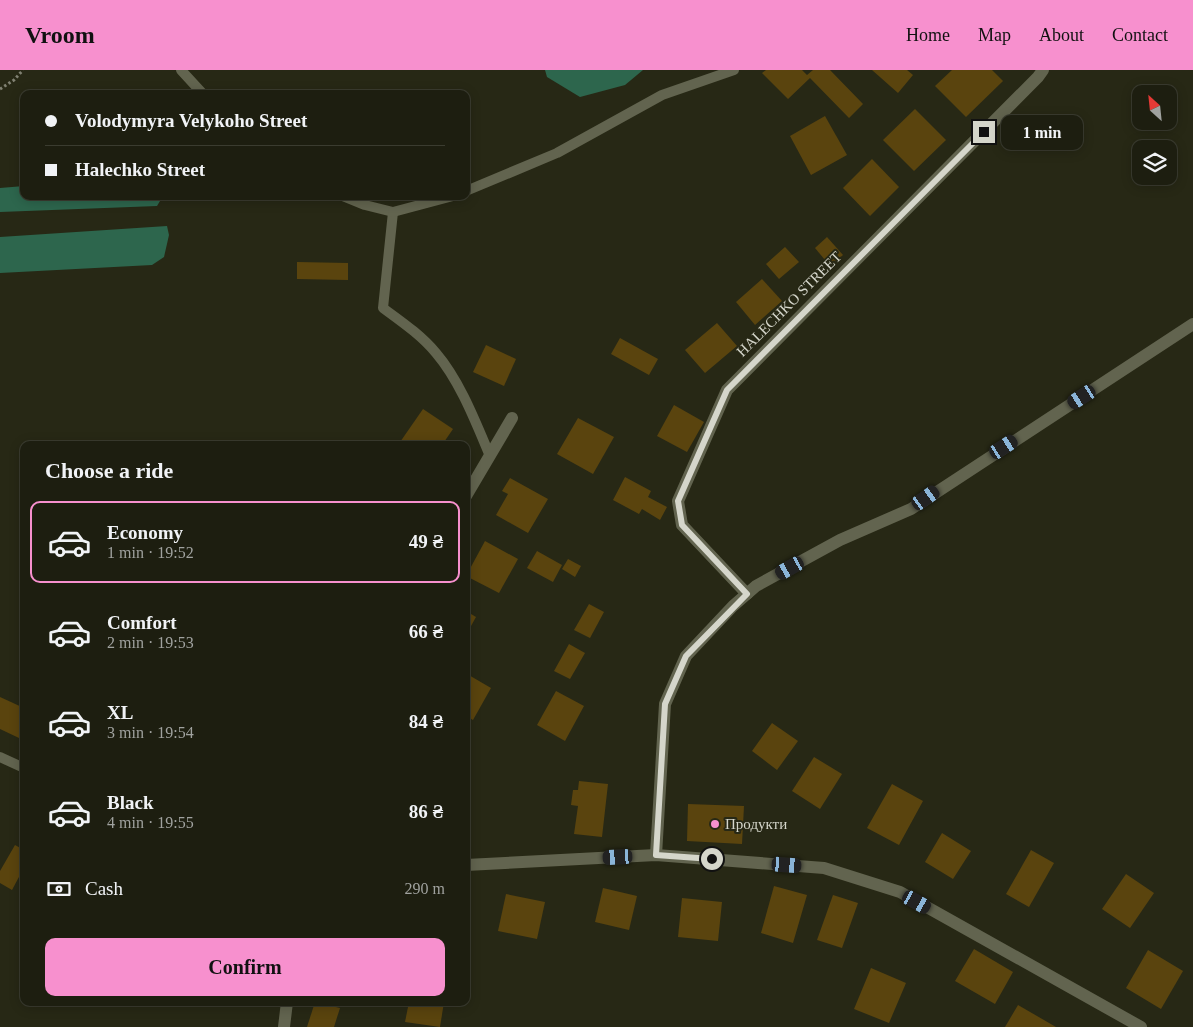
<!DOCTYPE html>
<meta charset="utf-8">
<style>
:root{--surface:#1d1e10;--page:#252719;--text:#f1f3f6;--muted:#a0a29f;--line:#3b3c30;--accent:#f790ce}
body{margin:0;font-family:Georgia,serif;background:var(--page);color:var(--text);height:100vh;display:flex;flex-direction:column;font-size:19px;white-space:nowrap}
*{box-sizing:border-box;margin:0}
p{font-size:16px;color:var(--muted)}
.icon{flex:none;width:28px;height:28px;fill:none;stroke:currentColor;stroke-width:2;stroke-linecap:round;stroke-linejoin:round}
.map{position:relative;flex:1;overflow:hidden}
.sheet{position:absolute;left:20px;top:371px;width:450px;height:565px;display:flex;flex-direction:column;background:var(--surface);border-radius:10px;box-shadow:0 2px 12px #0003,0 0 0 1px var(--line)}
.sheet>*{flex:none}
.guide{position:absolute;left:20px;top:20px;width:450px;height:110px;border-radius:10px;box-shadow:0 2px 12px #0003,0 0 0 1px var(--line);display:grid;align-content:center;height:110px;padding:0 25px;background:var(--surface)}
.needle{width:32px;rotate:333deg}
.tools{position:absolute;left:1132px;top:15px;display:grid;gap:10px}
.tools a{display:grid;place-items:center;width:45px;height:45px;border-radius:10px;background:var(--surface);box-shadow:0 2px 12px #0003,0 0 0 1px var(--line);font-size:25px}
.end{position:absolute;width:22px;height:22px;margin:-11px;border:6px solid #d5d6cb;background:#111;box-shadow:0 0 0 2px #111}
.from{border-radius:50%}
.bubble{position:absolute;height:35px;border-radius:10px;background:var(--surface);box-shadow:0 2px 12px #0003,0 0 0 1px var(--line);font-size:16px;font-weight:800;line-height:35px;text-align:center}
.car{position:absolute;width:15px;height:30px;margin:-15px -8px;border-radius:6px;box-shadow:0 0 4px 1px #0007;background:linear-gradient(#222 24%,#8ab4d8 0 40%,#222 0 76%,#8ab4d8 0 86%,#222 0)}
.guide b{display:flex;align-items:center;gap:18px;height:48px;font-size:19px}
.guide b+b{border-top:1px solid var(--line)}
.guide i{width:12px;height:12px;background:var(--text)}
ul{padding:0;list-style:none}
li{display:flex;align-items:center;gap:15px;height:82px;margin:0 10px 8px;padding:0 15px;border:2px solid transparent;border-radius:10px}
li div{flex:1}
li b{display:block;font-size:19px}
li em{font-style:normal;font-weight:800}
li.current{border-color:var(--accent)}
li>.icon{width:45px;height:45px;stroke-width:1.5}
h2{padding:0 25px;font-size:22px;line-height:60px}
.pay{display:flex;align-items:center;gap:12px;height:55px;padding:0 25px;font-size:19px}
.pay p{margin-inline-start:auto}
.action{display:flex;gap:10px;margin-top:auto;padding:10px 25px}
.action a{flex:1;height:58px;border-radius:10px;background:var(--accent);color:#111;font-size:20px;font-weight:800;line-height:58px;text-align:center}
header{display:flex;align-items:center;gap:30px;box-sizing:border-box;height:70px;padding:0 25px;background:var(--accent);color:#111}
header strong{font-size:24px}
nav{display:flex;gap:28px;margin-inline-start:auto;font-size:18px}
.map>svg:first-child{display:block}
.water{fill:#2d664d}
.building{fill:#5a440e}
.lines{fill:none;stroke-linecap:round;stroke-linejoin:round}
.path{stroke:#808172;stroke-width:3;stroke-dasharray:2.5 2.5;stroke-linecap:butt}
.service{stroke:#62644f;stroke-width:10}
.minor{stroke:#62644f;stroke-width:12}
.route{stroke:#d5d6cb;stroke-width:6}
.poi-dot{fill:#f790ce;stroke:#272815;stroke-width:2}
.labels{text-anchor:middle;stroke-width:4;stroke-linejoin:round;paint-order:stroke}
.street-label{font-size:15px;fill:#d5d6cb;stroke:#272815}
.poi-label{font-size:15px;fill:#d5d6cb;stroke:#272815;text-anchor:start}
</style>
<header>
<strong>Vroom</strong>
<nav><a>Home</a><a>Map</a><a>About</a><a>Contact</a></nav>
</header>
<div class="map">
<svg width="1193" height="957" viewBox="0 0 1193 957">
<rect width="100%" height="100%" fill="#272815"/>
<!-- water -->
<g class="water">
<path d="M545,0h98l-18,15 -45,12 -33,-20z"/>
<path d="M24,116v10h139l-6,10 -157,6v-24z"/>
<path d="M167,156l2,9 -5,22 -12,8 -152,8v-36z"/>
</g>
<!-- building -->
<g class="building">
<path d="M766,0h36l5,5 6,-5h17l33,34 -14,14 -39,-40 -22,21 -26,-26z"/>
<path d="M872,0h35l6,5 -15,18z"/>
<path d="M952,0h40l11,11 -37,36 -31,-31z"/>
<path d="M915,39l31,31 -32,31 -31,-31z"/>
<path d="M825,46l22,39 -36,20 -21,-39z"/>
<path d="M872,89l27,28 -29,29 -27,-28z"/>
<path d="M827,167l16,18 -13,11 -15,-18z"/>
<path d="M785,177l14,15 -20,17 -13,-15z"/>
<path d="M297,192l51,1v17l-51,-1z"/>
<path d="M762,209l20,22 -27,24 -19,-23z"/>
<path d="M717,253l20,23 -32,27 -20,-23z"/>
<path d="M620,268l38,21 -9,16 -38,-21z"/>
<path d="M486,275l30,14 -12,27 -31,-14z"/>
<path d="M674,335l30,17 -17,30 -30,-16z"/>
<path d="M423,339l30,20 -11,16h-44z"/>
<path d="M578,348l36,19 -21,37 -36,-20z"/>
<path d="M625,407l26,14 -3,6 19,10 -7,13 -18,-11 -3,5 -26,-14z"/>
<path d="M510,408l38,21 -20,34 -32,-18 12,-21 -6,-3z"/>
<path d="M485,471l33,18 -19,34 -33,-17z"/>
<path d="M537,481l25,14 -9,17 -26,-14z"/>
<path d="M568,489l13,7 -6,11 -13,-8z"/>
<path d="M589,534l15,8 -14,26 -16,-8z"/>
<path d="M466,541l10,6 -10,18z"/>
<path d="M569,574l16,9 -15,26 -16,-8z"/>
<path d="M467,604l24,14 -18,32 -7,-4z"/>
<path d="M556,621l28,15 -19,35 -28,-16z"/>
<path d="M0,627l24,11v22l-5,8 -19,-9z"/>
<path d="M772,653l26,18 -21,29 -25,-19z"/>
<path d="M814,687l28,17 -22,35 -28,-18z"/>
<path d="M579,711l29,3 -6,53 -28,-3 4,-28 -7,-1 2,-15h5z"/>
<path d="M892,714l31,17 -24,44 -32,-17z"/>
<path d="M688,734l56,2 -2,38 -55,-3z"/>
<path d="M942,763l29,18 -18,28 -28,-17z"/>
<path d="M15,775l9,5v27l-4,-2 -8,15 -12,-7v-12z"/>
<path d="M1031,780l23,13 -25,44 -23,-13z"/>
<path d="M1126,804l28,19 -24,35 -28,-19z"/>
<path d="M774,816l33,9 -14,48 -32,-10z"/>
<path d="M603,818l34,8 -8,34 -34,-8z"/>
<path d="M506,824l39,8 -8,37 -39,-8z"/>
<path d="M833,825l25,8 -16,45 -25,-8z"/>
<path d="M682,828l40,4 -4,39 -40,-4z"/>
<path d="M974,879l39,23 -18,32 -40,-23z"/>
<path d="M1148,880l35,21 -22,38 -35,-21z"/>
<path d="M871,898l35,15 -17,40 -35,-14z"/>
<path d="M315,932l25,6 -6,19h-27z"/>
<path d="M409,932h35l-4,25 -35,-5z"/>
<path d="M1018,935l38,22h-51z"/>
</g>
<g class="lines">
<!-- path -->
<path class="path" d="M0,19l14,-9 9,-10"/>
<!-- service -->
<g class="service">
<path d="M181,0l22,24"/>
<path d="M466,121l91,-38 105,-58 72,-25"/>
<path d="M343,126l22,9 28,7 -10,96c19,14 38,27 53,45 24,28 40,70 54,103"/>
<path d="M393,142l60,-16"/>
<path d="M0,687l24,11"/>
</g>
<!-- minor -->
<g class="minor">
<path d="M466,426l46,-78"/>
<path d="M747,524l-65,-69 -4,-24 49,-111 311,-313 5,-7"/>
<path d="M656,785l9,-151 21,-48 47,-50 23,-20 84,-46 71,-31 282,-185"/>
<path d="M466,795l190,-10 168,13 76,24 241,135"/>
<path d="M284,957l3,-25"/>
</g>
</g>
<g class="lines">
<!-- route -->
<path class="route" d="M712,789l-56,-4 9,-151 21,-48 61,-62 -65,-69 -4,-24 49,-111 257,-258"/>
</g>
<!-- markers -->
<circle class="poi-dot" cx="715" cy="754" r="5"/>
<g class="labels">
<!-- street labels -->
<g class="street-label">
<text transform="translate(789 234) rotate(-45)" y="5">HALECHKO STREET</text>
</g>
<!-- poi labels -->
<g class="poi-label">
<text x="725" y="759">Продукти</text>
</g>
</g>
</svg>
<div class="tools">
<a><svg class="needle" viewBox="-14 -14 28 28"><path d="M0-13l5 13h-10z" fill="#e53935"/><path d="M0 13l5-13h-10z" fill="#a0a29f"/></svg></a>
<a><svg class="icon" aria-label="layers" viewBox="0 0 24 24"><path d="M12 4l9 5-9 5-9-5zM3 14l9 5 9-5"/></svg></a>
</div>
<i class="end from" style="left:712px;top:789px"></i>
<i class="end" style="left:984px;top:62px"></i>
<div class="bubble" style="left:1001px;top:45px;width:82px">1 min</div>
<i class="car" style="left:1082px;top:327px;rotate:237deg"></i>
<i class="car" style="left:1004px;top:377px;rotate:57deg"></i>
<i class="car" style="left:926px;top:428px;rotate:55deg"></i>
<i class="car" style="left:790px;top:498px;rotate:241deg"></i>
<i class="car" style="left:618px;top:787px;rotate:267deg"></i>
<i class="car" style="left:787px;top:795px;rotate:94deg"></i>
<i class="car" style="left:917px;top:832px;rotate:119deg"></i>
<div class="guide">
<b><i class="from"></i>Volodymyra Velykoho Street</b>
<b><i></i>Halechko Street</b>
</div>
<section class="sheet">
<h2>Choose a ride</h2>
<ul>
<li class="current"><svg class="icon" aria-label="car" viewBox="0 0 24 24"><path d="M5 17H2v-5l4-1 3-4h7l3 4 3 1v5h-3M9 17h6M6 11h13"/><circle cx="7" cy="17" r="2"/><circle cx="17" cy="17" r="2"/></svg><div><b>Economy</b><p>1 min · 19:52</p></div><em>49 ₴</em></li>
<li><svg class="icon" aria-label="car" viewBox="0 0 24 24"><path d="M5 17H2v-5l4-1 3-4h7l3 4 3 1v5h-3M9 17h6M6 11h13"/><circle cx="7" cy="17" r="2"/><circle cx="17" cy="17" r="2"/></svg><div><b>Comfort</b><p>2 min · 19:53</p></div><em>66 ₴</em></li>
<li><svg class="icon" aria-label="car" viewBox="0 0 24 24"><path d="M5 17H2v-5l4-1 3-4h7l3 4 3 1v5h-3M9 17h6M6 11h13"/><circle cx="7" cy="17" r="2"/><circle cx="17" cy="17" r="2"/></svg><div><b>XL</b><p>3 min · 19:54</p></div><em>84 ₴</em></li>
<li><svg class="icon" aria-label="car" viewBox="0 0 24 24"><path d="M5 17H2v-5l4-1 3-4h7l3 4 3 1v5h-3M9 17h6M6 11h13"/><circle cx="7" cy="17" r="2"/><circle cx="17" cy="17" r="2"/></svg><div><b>Black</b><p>4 min · 19:55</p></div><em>86 ₴</em></li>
</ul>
<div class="pay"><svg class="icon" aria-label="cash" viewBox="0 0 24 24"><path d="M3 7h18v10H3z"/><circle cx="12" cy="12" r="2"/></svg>Cash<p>290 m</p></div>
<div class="action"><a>Confirm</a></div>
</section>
</div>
